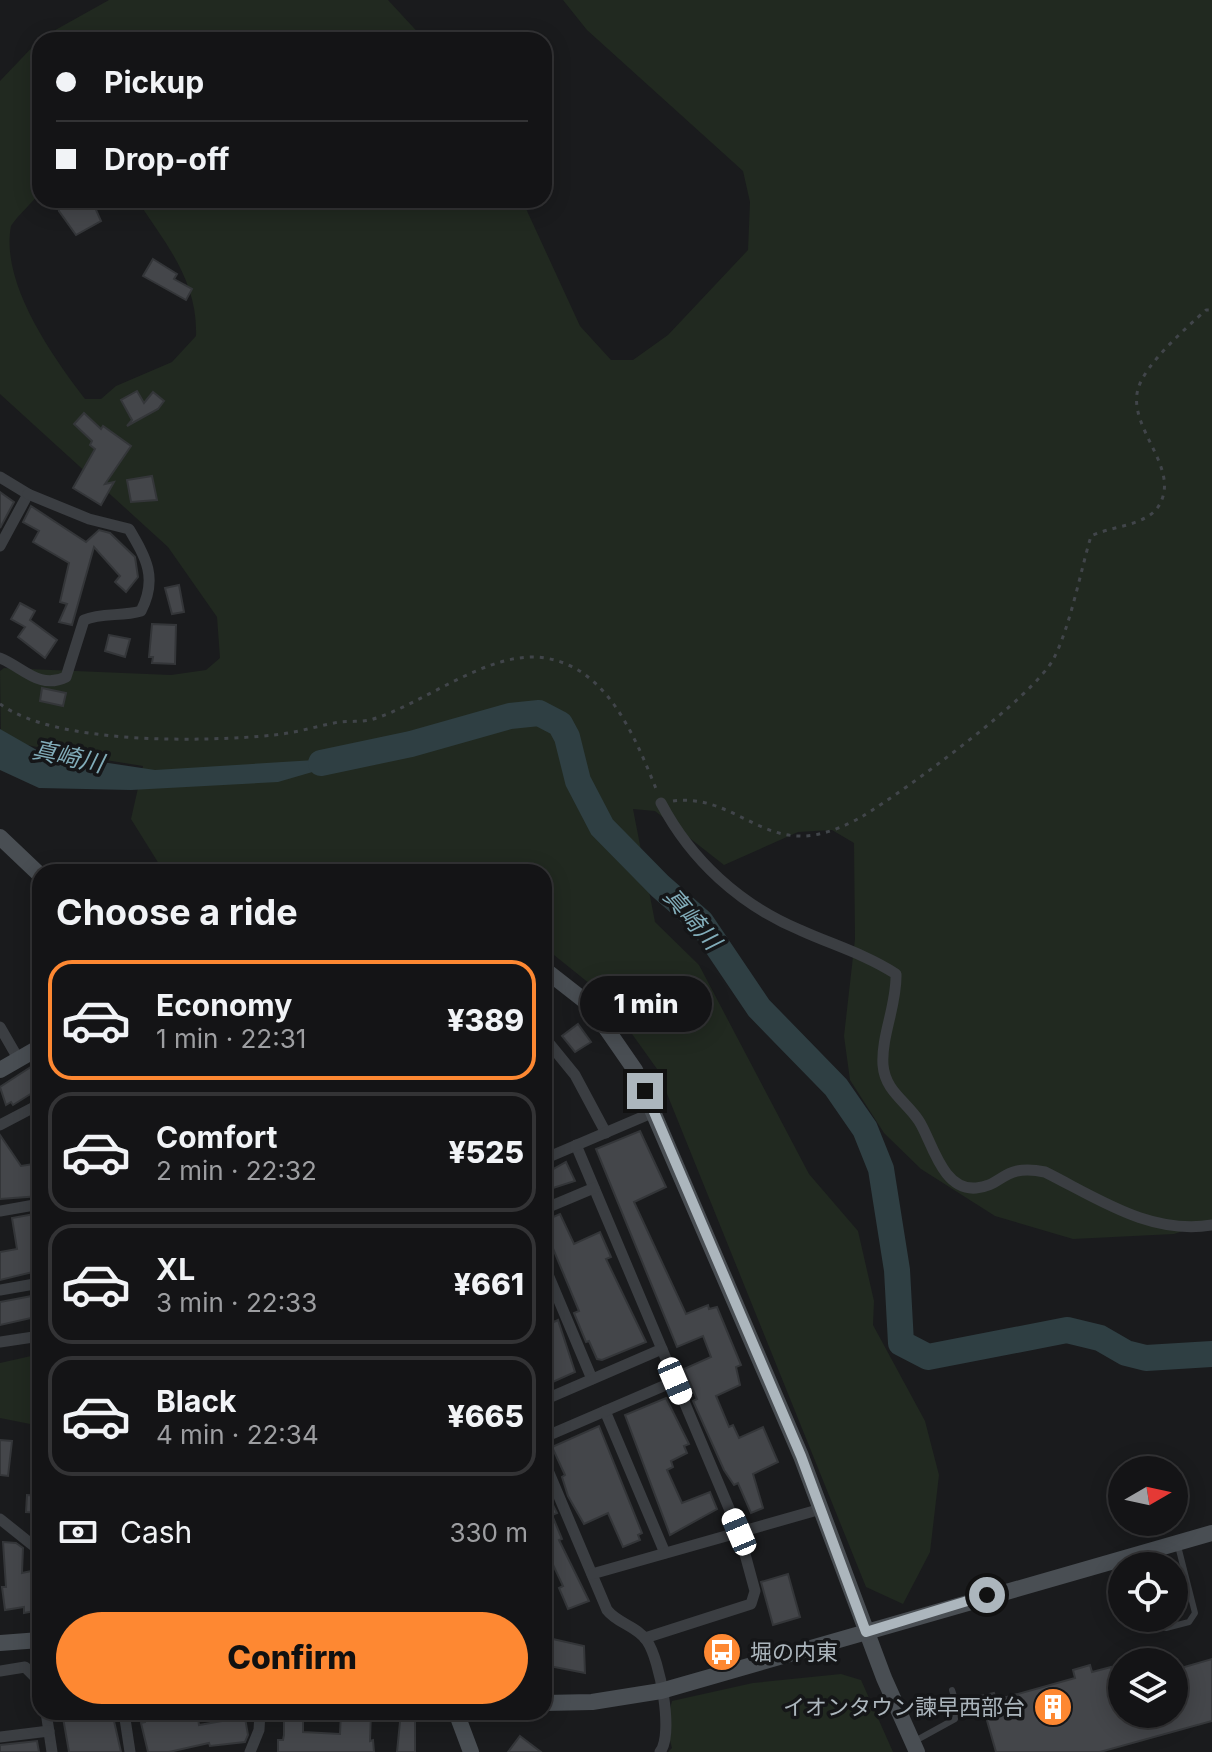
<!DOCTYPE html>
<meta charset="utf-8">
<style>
:root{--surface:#141416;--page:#1d1d1f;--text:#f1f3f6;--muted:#9d9ea1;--line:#333335;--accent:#fe8832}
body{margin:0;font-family:Inter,"Noto Sans JP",sans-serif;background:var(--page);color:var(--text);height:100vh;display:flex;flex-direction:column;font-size:30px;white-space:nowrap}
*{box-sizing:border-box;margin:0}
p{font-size:26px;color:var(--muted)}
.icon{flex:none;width:44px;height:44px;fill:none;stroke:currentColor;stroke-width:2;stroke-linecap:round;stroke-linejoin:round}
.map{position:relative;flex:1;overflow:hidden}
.sheet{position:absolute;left:32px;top:864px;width:520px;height:856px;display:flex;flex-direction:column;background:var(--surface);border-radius:24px;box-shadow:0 4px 20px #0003,0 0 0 2px var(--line)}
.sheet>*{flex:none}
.guide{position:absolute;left:32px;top:32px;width:520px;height:176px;border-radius:24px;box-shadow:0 4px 20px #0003,0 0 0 2px var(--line);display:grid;align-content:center;height:176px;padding:0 24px;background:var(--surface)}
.needle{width:52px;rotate:81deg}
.tools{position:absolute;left:1108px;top:1456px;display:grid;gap:16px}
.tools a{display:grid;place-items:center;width:80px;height:80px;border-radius:50%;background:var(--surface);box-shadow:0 4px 20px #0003,0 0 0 2px var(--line);font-size:40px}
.end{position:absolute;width:36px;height:36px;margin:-18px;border:10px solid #acb6bd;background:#111;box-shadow:0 0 0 4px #111}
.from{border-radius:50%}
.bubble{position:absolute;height:56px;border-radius:28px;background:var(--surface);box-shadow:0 4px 20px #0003,0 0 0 2px var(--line);font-size:26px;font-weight:800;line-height:56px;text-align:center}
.car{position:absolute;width:24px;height:48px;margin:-24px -12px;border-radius:10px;box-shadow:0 0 6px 2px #0007;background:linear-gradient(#fff 24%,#345 0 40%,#fff 0 76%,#345 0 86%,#fff 0)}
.guide b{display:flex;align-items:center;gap:28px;height:76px;font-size:30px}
.guide b+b{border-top:2px solid var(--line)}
.guide i{width:20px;height:20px;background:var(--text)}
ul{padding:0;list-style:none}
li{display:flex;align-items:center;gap:24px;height:120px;margin:0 16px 12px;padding:0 8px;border:4px solid var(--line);border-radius:24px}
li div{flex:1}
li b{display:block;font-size:30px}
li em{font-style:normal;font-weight:800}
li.selected{border-color:var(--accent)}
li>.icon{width:72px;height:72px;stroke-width:1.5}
h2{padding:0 24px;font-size:36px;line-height:96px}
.pay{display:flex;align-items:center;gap:20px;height:88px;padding:0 24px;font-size:30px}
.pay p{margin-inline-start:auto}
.cta{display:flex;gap:16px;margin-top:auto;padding:16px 24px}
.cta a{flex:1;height:92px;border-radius:48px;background:var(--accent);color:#111;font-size:32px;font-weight:800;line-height:92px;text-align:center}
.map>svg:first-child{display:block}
.green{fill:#212920}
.water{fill:#2f3f43}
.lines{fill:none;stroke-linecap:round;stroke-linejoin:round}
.river{stroke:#2f3f43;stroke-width:26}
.building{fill:#44464a;stroke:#343639;stroke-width:2}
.path{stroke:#41454a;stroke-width:3;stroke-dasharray:4 6;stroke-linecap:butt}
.lane{stroke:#3b3e42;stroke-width:6}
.street{stroke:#3b3e42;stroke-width:11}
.secondary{stroke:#494e53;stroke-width:16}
.route{stroke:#acb6bd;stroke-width:10}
.labels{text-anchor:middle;stroke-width:7;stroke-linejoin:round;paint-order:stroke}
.poi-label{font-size:22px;fill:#acb6bd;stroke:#151618;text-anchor:start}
.water-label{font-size:24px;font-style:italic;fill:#82adba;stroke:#151618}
</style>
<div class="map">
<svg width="1212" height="1752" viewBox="0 0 1212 1752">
<rect width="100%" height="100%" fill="#1a1b1d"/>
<!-- green -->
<g class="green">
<path d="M109,0h279l37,40h-385v153c-9,11 -21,21 -29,33 -11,57 42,131 74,173h16l15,-13 56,-24 24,-26c2,-55 -30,-92 -59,-136h385l58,126 31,34h22l35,-25 80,-85 2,-48 -7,-31 -156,-141 -24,-30h649v1221l-38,13 -101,5 -78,-23 -74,-47 -37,-36 -34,-53 -6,-44 11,-97 -1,-96 -22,-13 -34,2 -74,33 -69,-54 -22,-2 22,113 44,43 110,209 49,57 16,70 -1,24 52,96 14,54 -9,77 -27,52 -37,-17 -209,-518 -52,-73 -61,-49v-75h-380l-33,-53 12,-53 -75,-12 -67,-15 -1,-68 4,-3 167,7 35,-5 14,-12 -3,-41 -49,-70 -168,-153v-313l41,-43z"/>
<path d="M40,1354v72l-40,-8v-55z"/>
<path d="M841,1674l20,6 32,72h-225l4,-4 -6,-23 6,-24 81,-18z"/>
</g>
<!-- water -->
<path class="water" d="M0,729l42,24 113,17 209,-13 -86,25 -147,8 -92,-2 -39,-18z"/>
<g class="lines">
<!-- river -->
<path class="river" d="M321,763l90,-19 99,-28 29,-3 21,11 7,13 11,44 24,46 58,59 41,36 58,86 77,79 29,42 16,40 16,101 4,73 27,14 139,-27 33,8 26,15 20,5 66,-4"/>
</g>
<!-- building -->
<g class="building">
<path d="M57,200h30l1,4 5,-1 8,18 -25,14 -17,-24z"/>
<path d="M153,259l24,15 -3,5 18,10 -6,11 -43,-24z"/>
<path d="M137,391l7,12 9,-11 11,9 -6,8 -31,17 5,-6 -11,-20z"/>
<path d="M84,413l17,16 2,-3 28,20 -26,38 9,-2 -13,23 -28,-17 22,-39 -5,-4 2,-4 -18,-17z"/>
<path d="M152,476l5,24 -26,2 -4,-22z"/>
<path d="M0,492l14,10 -14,26z"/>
<path d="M31,506l55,36 13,-12 11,3 25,24 3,20 -12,15 -11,-10 5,-6 -26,-29 -22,78 -13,-3 8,-18 -7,-2 9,-39 -36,-21 6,-11 -16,-9z"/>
<path d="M179,585l5,27 -12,2 -7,-26z"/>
<path d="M20,603l15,8 -5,9 27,20 -12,18 -27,-21 7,-10 -14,-8z"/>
<path d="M152,624l24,1 -1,39 -23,-1 1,-6h-4z"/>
<path d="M109,635l21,4 -5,18 -20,-6z"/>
<path d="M42,688l24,5 -3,13 -23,-5z"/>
<path d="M578,1024l13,18 -16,10 -13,-16z"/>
<path d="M40,1061v27l-27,17 -2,-3 -5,3 -6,-18z"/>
<path d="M640,1131l26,56 -32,15 52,112 22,-9 1,4 8,-2 24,58 -5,2 4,18 -24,11 13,31 4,-2 6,13 24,-11 15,35 -25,12 10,34 -12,5 -13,-30 -4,2 -10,-15 -31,-69 4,-2 -13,-30 27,-12 -8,-21 -26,11 -81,-198z"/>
<path d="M0,1135l21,31 19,-3v33l-40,3z"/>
<path d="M566,1162l9,19 -22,7 -5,-11 4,-2 -2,-4z"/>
<path d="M40,1213v52h-4l1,6 -37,9v-28l17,-3 -5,-31z"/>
<path d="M560,1214l14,30 26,-12 11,25 -5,2 40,83 -44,18 -5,-1 -8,-18 -3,1 -12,-29 5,-2 -35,-84v-6z"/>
<path d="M37,1295l3,21 -40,9v-23z"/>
<path d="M544,1302l10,20 4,-2 17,52 -31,14z"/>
<path d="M666,1398l23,46 -5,2 3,7 -16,8 2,6 -6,3 15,33 28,-11 7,17 -47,26 -45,-120z"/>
<path d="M599,1426l43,107 -4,2 2,5 -17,7 -15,-34 -24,11 -16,-28 -6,-19 3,-2 -13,-28z"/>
<path d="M0,1440l12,1 -4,35 -8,-1z"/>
<path d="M27,1495l13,1v17l-14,-1z"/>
<path d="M544,1497l3,8 5,-2 5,10 -5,2 10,24 -3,1 30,61 -21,8 -9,-21 4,-2 -15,-32 -4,2z"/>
<path d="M3,1542l13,1 7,5 -1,25 14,-3 4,40 -16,3v-6l-19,3 -3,-23h4z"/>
<path d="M788,1574l12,43 -27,8 -12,-43z"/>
<path d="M544,1637l40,9 1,27 -41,-8z"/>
<path d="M1212,1659v62l-112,31h-104l-16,-56 14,-3 2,7 79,-22 -2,-8 17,-5 2,7 19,-5 5,19 6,-2v30h52v-44z"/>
<path d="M62,1712h50l9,40h-52z"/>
<path d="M144,1712h53l2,13 29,-5 -1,-8h17l4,23 -3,7 -35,4 -1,-3 -40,9h-21l-7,-29 4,-1z"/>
<path d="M284,1712h19v20l37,2 1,-22h30l-1,29 3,-1 1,12h-96v-12h5l1,-5z"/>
<path d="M401,1712h12l2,5v35h-18z"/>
<path d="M520,1736l21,16h-33z"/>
<path d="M37,1741l2,11h-39v-7z"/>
</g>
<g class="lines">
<!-- path -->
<g class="path">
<path d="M0,704c56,41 205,38 274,31 22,-2 43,-9 65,-13 10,-1 21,0 31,-2 53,-15 119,-71 175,-62 64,10 91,82 112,133"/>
<path d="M673,801c51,-7 82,35 127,35 20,1 46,-10 63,-20 41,-25 171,-119 191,-158 17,-34 26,-85 37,-122 20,-10 54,-10 67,-29 25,-38 -31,-78 -20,-118 7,-25 48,-61 68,-79h6"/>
</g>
<!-- lane -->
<g class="lane">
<path d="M1166,1628l23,-6 6,-9 -17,-67"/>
<path d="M915,1741l40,-22 2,-13 -5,-16"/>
</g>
<!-- street -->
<g class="street">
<path d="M0,477l28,17 -28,52"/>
<path d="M0,658c23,9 39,32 66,19l18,-57c18,-8 38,-3 57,-9 17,-33 5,-53 -12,-82l-40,-10 -61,-25"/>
<path d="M661,803c30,57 79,102 139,127 33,15 65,24 96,44 1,31 -15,62 -13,91 2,26 23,36 36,56 13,20 23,70 57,67 27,-2 27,-25 69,-16 54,27 105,63 167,53"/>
<path d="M0,1027l19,33"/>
<path d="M544,1037l31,38 31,58"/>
<path d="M0,1125l40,-21"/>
<path d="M576,1145l163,387 16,59 -4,13 -106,34"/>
<path d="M544,1159l110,-47"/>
<path d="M544,1209l50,-21"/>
<path d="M0,1211l40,-7"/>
<path d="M544,1265l48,114"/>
<path d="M0,1290l40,-7"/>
<path d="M0,1342l40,-6"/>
<path d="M544,1400l118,-51"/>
<path d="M605,1411l60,142"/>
<path d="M544,1444l3,-8 128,-55"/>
<path d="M544,1461l63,149c11,14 30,16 40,31 13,19 27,93 13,111"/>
<path d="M0,1519l40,32"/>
<path d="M592,1574l229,-65"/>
<path d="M0,1671l25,-4 15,15"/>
<path d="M46,1712l6,40"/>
<path d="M124,1712l6,40"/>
<path d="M0,1737l49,-6"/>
<path d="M250,1752l9,-22 1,-18"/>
</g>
<!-- secondary -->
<g class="secondary">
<path d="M0,837l40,38"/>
<path d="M544,969l46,36 45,65 166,386 83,222 33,74"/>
<path d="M0,1070l40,-23"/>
<path d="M0,1643l40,-3"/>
<path d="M544,1703l48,-1 69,-11 551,-158"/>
<path d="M456,1712l15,40"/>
</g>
</g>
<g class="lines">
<!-- route -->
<path class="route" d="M645,1091l156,365 65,176 121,-37"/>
</g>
<!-- icons -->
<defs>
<g id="bus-disc" transform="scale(2)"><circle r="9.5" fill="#fe8832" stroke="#151618"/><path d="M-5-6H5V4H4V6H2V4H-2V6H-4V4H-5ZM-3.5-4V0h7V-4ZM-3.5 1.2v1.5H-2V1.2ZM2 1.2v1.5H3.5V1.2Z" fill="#fff"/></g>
<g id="building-disc" transform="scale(2)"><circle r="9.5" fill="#fe8832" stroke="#151618"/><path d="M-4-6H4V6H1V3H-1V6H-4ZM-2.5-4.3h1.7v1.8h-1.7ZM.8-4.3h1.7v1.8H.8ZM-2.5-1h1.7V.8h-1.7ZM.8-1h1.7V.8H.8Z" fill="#fff"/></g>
</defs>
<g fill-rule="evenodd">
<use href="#bus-disc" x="722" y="1652"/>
<use href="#building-disc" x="1053" y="1707"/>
</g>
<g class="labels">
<!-- poi labels -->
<g class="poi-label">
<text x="750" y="1660">堀の内東</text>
<text x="1025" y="1715" text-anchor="end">イオンタウン諫早西部台</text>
</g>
<!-- water labels -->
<g class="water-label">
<text transform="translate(68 757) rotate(12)" y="8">真崎川</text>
<text transform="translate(692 919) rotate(49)" y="8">真崎川</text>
</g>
</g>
</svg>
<div class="tools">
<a><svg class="needle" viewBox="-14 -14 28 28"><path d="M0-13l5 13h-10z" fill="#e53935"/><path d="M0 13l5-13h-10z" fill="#9d9ea1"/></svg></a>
<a><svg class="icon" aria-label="locate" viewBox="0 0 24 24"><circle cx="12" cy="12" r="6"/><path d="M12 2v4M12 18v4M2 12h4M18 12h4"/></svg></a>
<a><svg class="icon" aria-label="layers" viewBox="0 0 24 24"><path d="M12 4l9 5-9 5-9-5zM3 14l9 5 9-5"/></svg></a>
</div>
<i class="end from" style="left:987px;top:1595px"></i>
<i class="end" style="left:645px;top:1091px"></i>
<div class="bubble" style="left:580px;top:976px;width:132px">1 min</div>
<i class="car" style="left:675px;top:1381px;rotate:157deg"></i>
<i class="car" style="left:739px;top:1532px;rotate:337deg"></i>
<div class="guide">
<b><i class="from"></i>Pickup</b>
<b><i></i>Drop-off</b>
</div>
<section class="sheet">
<h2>Choose a ride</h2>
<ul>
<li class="selected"><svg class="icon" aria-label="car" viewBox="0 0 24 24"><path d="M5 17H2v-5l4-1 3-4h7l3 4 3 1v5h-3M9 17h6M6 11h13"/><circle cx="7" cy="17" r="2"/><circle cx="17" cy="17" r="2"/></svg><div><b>Economy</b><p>1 min · 22:31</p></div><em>¥389</em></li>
<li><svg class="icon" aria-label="car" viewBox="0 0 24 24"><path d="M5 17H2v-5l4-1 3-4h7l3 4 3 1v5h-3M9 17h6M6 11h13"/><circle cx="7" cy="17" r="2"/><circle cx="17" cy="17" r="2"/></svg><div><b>Comfort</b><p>2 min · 22:32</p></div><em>¥525</em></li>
<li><svg class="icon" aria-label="car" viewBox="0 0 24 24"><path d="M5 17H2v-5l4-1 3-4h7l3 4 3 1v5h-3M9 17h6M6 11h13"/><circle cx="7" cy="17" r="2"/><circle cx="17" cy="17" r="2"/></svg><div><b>XL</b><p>3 min · 22:33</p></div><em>¥661</em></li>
<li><svg class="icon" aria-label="car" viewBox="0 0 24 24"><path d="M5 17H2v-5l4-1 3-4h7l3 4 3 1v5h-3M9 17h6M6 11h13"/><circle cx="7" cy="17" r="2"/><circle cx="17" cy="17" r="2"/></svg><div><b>Black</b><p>4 min · 22:34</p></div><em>¥665</em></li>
</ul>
<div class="pay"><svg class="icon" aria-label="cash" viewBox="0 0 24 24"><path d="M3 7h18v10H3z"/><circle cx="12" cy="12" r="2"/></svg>Cash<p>330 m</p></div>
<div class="cta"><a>Confirm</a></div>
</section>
</div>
